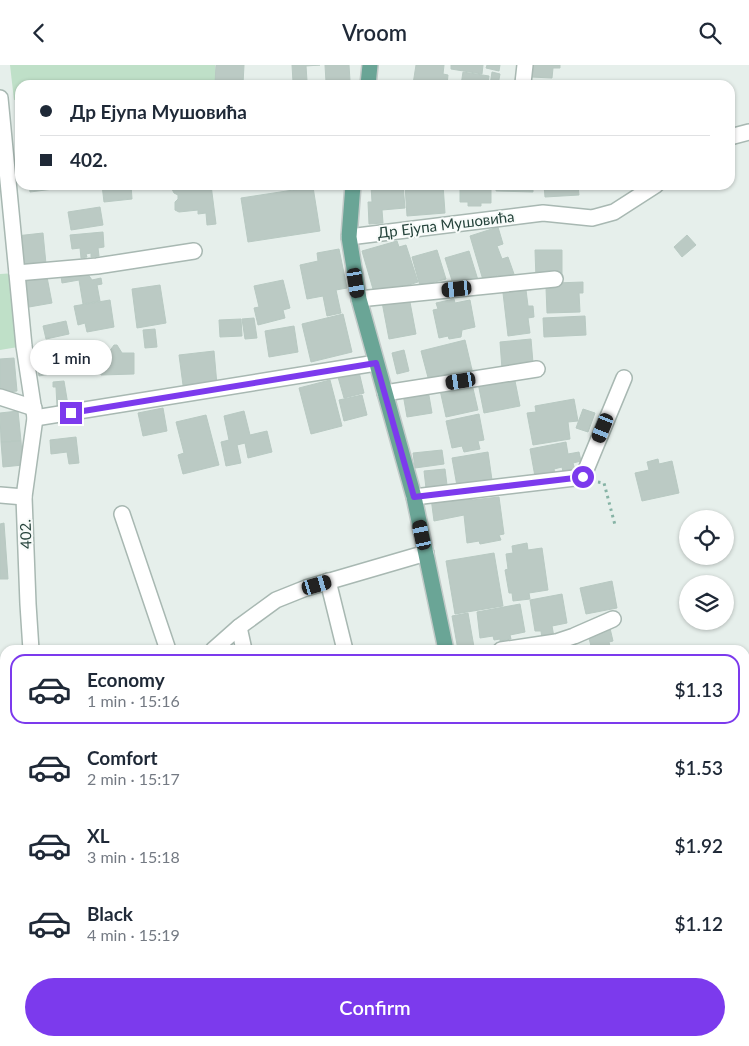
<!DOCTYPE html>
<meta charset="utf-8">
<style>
:root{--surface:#fff;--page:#f6f6f7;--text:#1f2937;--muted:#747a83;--line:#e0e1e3;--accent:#7c3aed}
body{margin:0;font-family:Lato,sans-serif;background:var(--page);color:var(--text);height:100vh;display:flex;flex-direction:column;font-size:19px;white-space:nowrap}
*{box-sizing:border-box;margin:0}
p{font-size:16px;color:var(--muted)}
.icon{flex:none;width:28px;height:28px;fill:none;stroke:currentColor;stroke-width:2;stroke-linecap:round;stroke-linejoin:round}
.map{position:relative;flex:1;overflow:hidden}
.sheet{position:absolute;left:0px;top:580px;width:750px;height:401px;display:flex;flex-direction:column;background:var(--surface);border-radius:15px 15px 0 0;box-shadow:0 1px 4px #0004}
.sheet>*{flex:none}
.banner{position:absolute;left:15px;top:15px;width:720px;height:110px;border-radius:15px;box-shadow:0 1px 4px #0004;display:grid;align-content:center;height:110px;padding:0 25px;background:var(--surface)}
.buttons{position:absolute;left:679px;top:445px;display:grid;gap:10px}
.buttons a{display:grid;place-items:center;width:55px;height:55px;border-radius:50%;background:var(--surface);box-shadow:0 1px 4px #0004;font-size:25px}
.end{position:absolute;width:22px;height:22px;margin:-11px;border:6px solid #7c3aed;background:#fff;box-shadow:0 0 0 2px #fff}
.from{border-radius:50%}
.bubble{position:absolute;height:35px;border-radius:18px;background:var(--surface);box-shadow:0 1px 4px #0004;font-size:16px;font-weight:600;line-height:35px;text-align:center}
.car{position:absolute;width:15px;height:30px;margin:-15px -8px;border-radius:6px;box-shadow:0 0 4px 1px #0007;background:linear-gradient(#222 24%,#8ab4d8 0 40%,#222 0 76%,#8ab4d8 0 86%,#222 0)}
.banner b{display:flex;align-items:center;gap:18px;height:48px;font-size:19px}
.banner b+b{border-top:1px solid var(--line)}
.banner i{width:12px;height:12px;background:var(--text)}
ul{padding:9px 0 0;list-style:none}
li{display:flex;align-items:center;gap:15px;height:70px;margin:0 10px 8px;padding:0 15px;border:2px solid transparent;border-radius:15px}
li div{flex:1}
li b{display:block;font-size:19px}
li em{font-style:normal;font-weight:600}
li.selected{border-color:var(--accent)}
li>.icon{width:45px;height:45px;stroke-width:1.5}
.button{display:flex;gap:10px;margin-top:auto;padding:10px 25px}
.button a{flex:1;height:58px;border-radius:30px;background:var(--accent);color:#fff;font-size:20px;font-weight:600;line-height:58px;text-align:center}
header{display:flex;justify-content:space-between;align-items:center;height:65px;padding:0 25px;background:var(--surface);font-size:22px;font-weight:600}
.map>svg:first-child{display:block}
.green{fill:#bfe0c8}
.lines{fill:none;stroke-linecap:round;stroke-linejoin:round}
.river{stroke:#8ec9d4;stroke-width:30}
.building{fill:#bbcac4;stroke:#b8c9c2}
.minor-casing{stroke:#a8b8b2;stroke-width:18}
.major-casing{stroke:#c2cac8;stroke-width:18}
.path{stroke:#86b3a5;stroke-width:3;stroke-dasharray:2.5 4;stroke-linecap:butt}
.minor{stroke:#fff;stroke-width:15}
.major{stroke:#6aa596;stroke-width:15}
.route{stroke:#7c3aed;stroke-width:6}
.labels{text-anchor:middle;stroke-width:4;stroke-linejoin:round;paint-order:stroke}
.street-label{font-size:15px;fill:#24423a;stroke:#f7fbf9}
</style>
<header><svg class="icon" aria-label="back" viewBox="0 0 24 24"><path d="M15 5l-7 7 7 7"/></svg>Vroom<svg class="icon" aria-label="search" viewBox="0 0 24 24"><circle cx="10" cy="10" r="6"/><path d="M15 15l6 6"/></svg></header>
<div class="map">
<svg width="749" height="981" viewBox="0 0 749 981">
<rect width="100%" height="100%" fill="#e6efeb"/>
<!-- green -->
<g class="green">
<path d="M10,0h205l2,16 -46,2v2h-151v14l-6,1z"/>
<path d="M17,208l7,73 -24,4v-76z"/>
</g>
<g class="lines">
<!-- river -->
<g class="river">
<path d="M0,747l5,24"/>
<path d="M0,901l5,-44"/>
</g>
</g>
<!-- building -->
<g class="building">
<path d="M216,0h28l-1,19h-28z"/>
<path d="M292,0h28l-14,1 1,15 -14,1z"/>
<path d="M325,0h24l1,16 -24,1z"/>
<path d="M416,0h28l-1,9 5,1 -1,10 -34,-1z"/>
<path d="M451,0h32l-1,9 -31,-5z"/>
<path d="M487,0h13l-1,6 -13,-3z"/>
<path d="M532,0h28v3h-7l-1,10 -21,-1z"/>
<path d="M463,7l26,4 -1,9h-27z"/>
<path d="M492,7l8,2 -2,11h-8z"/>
<path d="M29,120h32v3l-31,4z"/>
<path d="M102,120h29l1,14 -28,3z"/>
<path d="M176,120h35l5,39 -9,1 -1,-12 -8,1v-4l-19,2 -4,-2v-8l3,-3v-4l-4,-2 -2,-4z"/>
<path d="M371,120h32l2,23 -23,2 1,13 -14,1 -1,-22h4z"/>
<path d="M405,120h38l2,28 -38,3z"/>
<path d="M460,120h31v18h-10v3h-13v-4h-8z"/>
<path d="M497,120h36v7l-37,-1z"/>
<path d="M544,120h34l1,10 -34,2z"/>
<path d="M313,122l7,44 -72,11 -7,-44z"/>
<path d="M100,142l3,18 -32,5 -3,-18z"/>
<path d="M498,162l5,17 -6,2 5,13 6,-2 6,17 -15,5 -1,-4 -15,5 -13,-44z"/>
<path d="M103,167l1,15 -6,1 1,8 -8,1v-4l-5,1 1,3 -6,1 -1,-10 -8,1 -2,-14z"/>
<path d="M43,168l3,31 -27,3 -3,-31z"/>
<path d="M687,170l9,10 -14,12 -8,-10z"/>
<path d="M397,176l2,6 7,-2 12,37 -43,14 -13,-45z"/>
<path d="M339,184l8,39 -11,2 5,23 -14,3 -4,-20 -16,3 -7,-34 18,-4 -1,-8z"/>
<path d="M437,185l9,29 -26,7 -8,-29z"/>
<path d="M535,185h27v28l-26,1z"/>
<path d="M469,186l9,29 -24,7 -9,-29z"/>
<path d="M85,205l7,10 9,-2 1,6 -5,1 3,16 -17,3 -4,-24 -17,3 -1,-7z"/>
<path d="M47,212l5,26 -23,4 -5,-26z"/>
<path d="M283,215l7,28 -7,2 2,8 -27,7 -4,-17 5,-1 -5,-21z"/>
<path d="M583,217v11h-4l1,19 -33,1 -1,-25h10v-5z"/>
<path d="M160,220l6,38 -29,5 -5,-39z"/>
<path d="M526,225l2,16h5l1,11 -6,1 2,15 -22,3 -5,-43z"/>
<path d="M409,232l7,37 -27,5 -7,-37z"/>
<path d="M454,234l1,4 15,-3 5,27 -13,3 -1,7 -12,2 -1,-3 -9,2 -6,-28 5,-1 -2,-6z"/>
<path d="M110,235l4,27 -27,5 -2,-9 -7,2 -4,-19z"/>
<path d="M343,249l9,38 -41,10 -9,-38z"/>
<path d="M585,251l1,19 -42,2 -1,-19z"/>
<path d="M254,253l3,20 -12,1 -3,-20z"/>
<path d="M241,254l1,17 -22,1 -1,-17z"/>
<path d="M66,256l3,13 -23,5 -3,-13z"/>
<path d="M294,261l4,26 -29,5 -4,-26z"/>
<path d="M155,264l2,18 -12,1 -2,-18z"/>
<path d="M531,274l2,24 -31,6 -2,-27z"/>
<path d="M465,275l8,34 -43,11 -9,-34z"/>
<path d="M74,276l3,29h-10l-1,-14h-6l-1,-13z"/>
<path d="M51,278l5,30 -17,3 -3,-17 7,-1 -2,-13z"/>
<path d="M114,280h3l5,8h12v21l-33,1v-23h8z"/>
<path d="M404,285l5,21 -12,3 -5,-21z"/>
<path d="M214,286l3,34 -13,-2 -21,2 -4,-30z"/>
<path d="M14,293l3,33 -17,2v-34z"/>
<path d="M359,307l5,21 -20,5 -6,-21z"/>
<path d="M514,311l6,30 -36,7 -6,-30z"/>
<path d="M330,315l12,46 -31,8 -12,-46z"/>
<path d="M64,316l4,24 -11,2 -1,-20h-3v-5z"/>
<path d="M472,319l6,26 -32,7 -6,-27z"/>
<path d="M428,325l4,23 -25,4 -4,-23z"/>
<path d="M362,330l5,20 -23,6 -5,-21z"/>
<path d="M574,334l4,22 -10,1 2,17 -37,6 -6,-32 9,-1 -1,-6z"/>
<path d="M163,343l4,23 -24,5 -5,-23z"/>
<path d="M583,344l12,4 -7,19 -12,-4z"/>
<path d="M18,346l3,30 -20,1 -1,-29z"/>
<path d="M244,346l6,24 17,-4 5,21 -24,6 -3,-15 -8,2 4,18 -15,3 -5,-24 8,-2 -5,-24z"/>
<path d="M479,349l5,26 -6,1 2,8 -16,3 -2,-6 -10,2 -6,-27z"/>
<path d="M206,350l13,50 -36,9 -5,-19 6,-2 -8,-31z"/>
<path d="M76,372l3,26 -10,1 -2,-12 -16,2 -1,-14z"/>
<path d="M21,376l2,24 -20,2 -2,-25z"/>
<path d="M566,377l2,12 11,-2 2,9 -8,2 2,7 -12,2 -1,-5 -8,2 2,10 -20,3 -6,-33z"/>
<path d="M442,385l2,14 -29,4 -2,-15z"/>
<path d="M488,387l4,28 -35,6 -5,-28z"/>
<path d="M658,394l1,5 13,-3 7,32 -37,8 -7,-28 14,-3 -2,-8z"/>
<path d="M445,404l2,16 -21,3 -2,-17z"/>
<path d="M471,427l1,8 27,-3 5,37 -5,1 2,5 -21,4 -1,-3 -12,2 -3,-28 -30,6 -3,-23z"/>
<path d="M4,458l4,56h-8v-55z"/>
<path d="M527,478l1,7 14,-2 6,42 -19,3 1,6 -17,2 -1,-8h-3l-4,-23 3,-1 -2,-15 7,-1 -1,-7z"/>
<path d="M494,488l9,53 -48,8 -9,-53z"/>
<path d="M698,491h16v3l-15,2z"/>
<path d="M612,516l5,27 -31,6 -6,-26z"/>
<path d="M562,529l5,29 -15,3 2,11 -12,2 -1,-8h-6l-5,-31z"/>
<path d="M520,539l5,28 -15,3 1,4 -11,2v-2l-6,1 -1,-4 -13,2 -3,-26z"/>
<path d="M468,548l6,34 -16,3 -6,-34z"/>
<path d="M609,559l4,17 -4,1 2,8h-19l-5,-20z"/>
</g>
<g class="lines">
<!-- minor casing -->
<g class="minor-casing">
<g id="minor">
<path d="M522,20l1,-2 2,-18"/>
<path d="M0,33l24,248 11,72 -11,79 4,107 3,46"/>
<path d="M730,72l19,-5"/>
<path d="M349,172l194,-24 49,5 22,-6 42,-27"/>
<path d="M17,208l80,-7 97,-15"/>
<path d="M359,234l196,-20"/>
<path d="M385,328l152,-24"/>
<path d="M0,332l34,11"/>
<path d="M35,353l341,-55"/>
<path d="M0,430l24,2"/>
<path d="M414,432l169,-20 41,-99"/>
<path d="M122,449l46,136"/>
<path d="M328,516l17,69"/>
<path d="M239,562l5,23"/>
<path d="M213,585l26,-23 37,-27 30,-12 120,-35"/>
<path d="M501,585l55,-8 18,-6 39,-17"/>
<path d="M482,976l1,5"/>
<path d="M635,976l1,5"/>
<path d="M50,981l1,-5"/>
<path d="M207,981l40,-5"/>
<path d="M564,981l2,-5"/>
<path d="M690,981l23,-3"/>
</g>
</g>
<!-- major casing -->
<g class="major-casing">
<g id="major">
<path d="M368,20l2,-20"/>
<path d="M353,120l-4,52 10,62 55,198 32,153"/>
<path d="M540,976l1,5"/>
</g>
</g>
<!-- path -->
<path class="path" d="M598,417l6,1 11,42"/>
<!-- minor -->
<use href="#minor" class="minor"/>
<!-- major -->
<use href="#major" class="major"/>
</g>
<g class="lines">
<!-- route -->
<path class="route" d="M71,348l305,-50 38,134 169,-20"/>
</g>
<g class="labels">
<!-- street labels -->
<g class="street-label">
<text transform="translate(446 160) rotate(-7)" y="5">Др Ејупа Мушовића</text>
<text transform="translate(26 469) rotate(-92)" y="5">402.</text>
</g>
</g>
</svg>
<div class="buttons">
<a><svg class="icon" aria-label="locate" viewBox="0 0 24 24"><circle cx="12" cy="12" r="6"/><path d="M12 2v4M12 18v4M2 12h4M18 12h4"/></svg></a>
<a><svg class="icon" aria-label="layers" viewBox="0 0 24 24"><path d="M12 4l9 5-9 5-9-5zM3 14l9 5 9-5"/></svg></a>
</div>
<i class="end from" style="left:583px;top:412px"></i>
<i class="end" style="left:71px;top:348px"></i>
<div class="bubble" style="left:30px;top:275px;width:82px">1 min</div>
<i class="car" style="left:356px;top:218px;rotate:171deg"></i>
<i class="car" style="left:457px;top:224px;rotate:264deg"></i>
<i class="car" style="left:461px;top:316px;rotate:261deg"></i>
<i class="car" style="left:603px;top:363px;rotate:202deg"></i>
<i class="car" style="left:422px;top:470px;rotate:348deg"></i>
<i class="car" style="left:317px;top:520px;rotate:74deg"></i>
<div class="banner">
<b><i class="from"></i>Др Ејупа Мушовића</b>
<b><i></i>402.</b>
</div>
<section class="sheet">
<ul>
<li class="selected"><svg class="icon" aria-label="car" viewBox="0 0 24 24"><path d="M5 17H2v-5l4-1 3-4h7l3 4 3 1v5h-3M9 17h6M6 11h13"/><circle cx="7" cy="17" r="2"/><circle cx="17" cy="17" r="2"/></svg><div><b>Economy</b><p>1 min · 15:16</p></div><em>$1.13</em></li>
<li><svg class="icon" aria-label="car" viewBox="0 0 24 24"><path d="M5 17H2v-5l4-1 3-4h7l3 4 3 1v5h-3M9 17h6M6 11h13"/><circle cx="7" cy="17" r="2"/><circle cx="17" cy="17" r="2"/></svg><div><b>Comfort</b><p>2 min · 15:17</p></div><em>$1.53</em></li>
<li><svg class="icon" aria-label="car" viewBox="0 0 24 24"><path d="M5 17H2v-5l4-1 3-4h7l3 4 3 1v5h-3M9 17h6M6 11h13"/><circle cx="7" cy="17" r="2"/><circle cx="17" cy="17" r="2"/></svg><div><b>XL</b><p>3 min · 15:18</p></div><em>$1.92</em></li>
<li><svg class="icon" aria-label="car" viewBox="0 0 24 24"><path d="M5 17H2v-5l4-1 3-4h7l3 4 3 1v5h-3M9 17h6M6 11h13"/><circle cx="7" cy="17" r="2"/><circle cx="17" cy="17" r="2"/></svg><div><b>Black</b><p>4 min · 15:19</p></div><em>$1.12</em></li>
</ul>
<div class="button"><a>Confirm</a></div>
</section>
</div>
